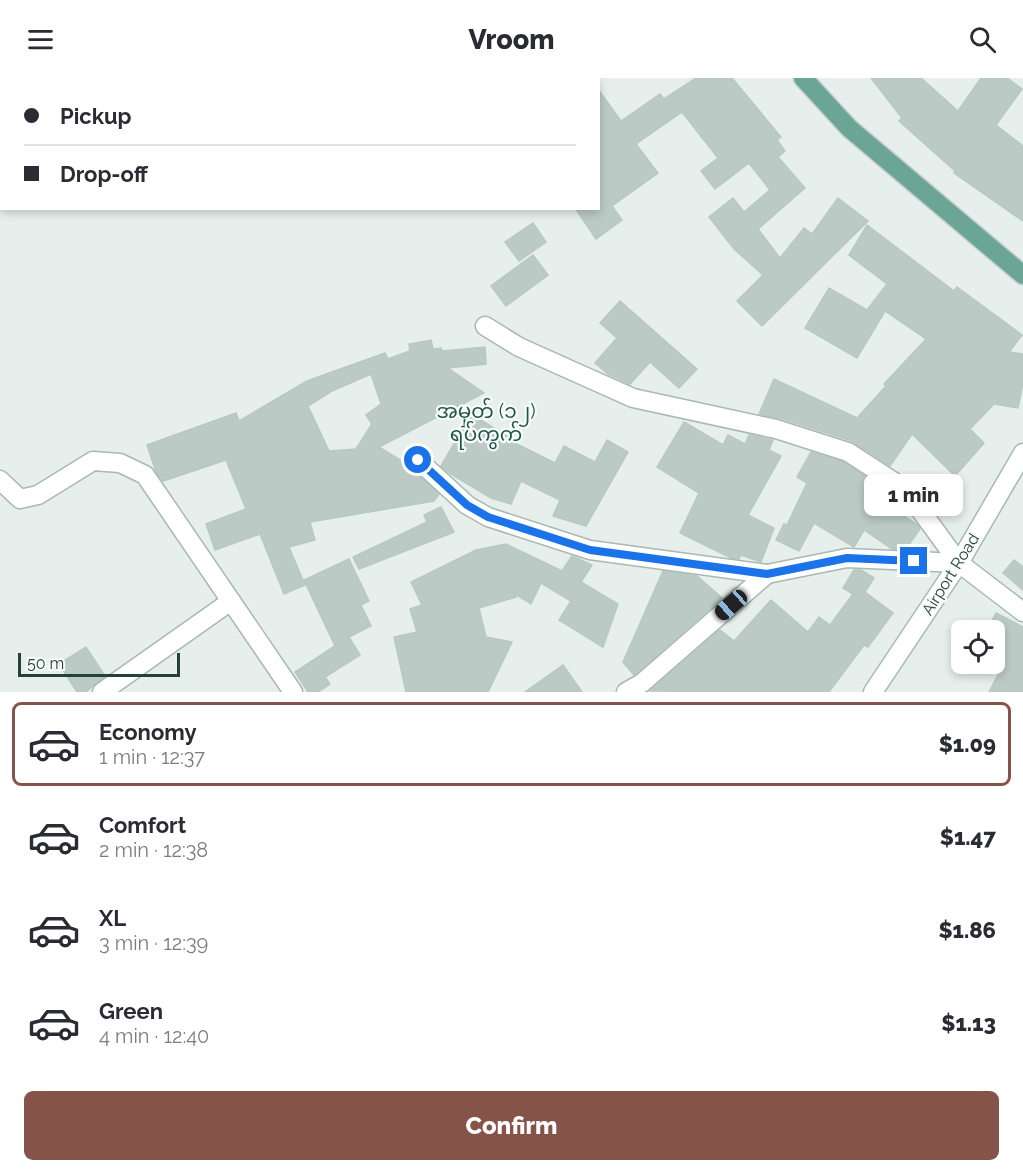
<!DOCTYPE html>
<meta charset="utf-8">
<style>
:root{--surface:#fff;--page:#f2f2f3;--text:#2b2b33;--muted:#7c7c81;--line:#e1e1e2;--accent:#855347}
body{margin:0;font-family:Raleway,"Noto Sans Myanmar",sans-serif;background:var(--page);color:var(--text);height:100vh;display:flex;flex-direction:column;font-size:22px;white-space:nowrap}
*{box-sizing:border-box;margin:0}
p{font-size:20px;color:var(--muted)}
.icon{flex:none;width:33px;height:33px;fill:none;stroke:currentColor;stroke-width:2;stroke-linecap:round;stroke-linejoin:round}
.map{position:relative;height:614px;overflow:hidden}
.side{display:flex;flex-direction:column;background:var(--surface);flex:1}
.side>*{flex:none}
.guide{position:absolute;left:0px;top:0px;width:600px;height:132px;box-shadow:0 3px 9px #0003;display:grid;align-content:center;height:132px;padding:0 24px;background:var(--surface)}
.tools{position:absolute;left:951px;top:542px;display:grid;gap:12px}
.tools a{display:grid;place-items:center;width:54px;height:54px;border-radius:9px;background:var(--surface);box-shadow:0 3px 9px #0003;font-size:30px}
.scale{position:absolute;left:18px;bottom:15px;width:162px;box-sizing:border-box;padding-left:6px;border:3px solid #24423a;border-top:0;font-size:16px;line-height:21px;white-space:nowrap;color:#24423a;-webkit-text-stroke:4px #f7fbf9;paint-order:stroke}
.end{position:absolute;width:27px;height:27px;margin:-14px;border:8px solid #1a73e8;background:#fff;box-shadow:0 0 0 3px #fff}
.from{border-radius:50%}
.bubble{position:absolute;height:42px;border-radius:9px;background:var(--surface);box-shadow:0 3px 9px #0003;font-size:20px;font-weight:800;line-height:42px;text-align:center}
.car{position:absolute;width:18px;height:36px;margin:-18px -9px;border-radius:8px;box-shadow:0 0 4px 2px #0007;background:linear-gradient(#222 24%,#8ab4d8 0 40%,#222 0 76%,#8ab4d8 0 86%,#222 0)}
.guide b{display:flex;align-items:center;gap:21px;height:57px;font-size:22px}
.guide b+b{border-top:2px solid var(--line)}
.guide i{width:15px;height:15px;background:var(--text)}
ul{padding:10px 0 0;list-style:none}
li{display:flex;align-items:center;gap:18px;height:84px;margin:0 12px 9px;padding:0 12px;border:3px solid transparent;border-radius:9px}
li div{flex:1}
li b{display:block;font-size:22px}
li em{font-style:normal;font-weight:800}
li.current{border-color:var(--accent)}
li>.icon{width:54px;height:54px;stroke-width:1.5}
.cta{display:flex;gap:12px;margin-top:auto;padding:12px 24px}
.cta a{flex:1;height:69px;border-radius:9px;background:var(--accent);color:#fff;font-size:24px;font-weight:800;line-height:69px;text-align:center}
header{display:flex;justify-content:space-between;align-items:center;height:78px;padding:0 24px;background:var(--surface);font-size:27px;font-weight:800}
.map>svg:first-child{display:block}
.building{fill:#bbcac4;stroke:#b8c9c2;stroke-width:1.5;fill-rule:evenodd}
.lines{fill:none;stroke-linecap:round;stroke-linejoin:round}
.street-casing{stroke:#a8b8b2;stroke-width:21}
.secondary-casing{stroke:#a4bbb3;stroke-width:21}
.primary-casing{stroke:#c2cac8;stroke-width:21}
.street{stroke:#fff;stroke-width:18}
.secondary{stroke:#fff;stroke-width:18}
.primary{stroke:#6aa596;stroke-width:18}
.route{stroke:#1a73e8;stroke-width:8}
.labels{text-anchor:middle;stroke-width:4.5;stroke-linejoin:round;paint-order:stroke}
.street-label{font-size:16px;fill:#24423a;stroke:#f7fbf9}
.quarter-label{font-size:20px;fill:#1f5548;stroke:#f7fbf9}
</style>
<header><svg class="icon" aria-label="menu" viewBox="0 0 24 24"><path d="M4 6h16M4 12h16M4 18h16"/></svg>Vroom<svg class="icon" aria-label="search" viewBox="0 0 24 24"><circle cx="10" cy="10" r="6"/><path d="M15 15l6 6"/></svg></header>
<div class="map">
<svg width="1023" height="614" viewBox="0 0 1023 614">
<rect width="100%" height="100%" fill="#e6efeb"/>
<!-- building -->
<g class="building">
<path d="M696,0h36l49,59 -4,3 8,11 -7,6 27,31 -47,41 22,29 24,-30 8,6 26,-36 30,23 -106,105 -25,-25 26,-26 -29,-26 -25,-32 24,-19 11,14 26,-22 -21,-27 -34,26 -14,-18 17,-13 -36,-46 -46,32 22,29 -46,33 10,14 -26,19 -21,-31h23v-119l23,32 39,-27 4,5z"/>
<path d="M871,0h50l37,33 23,-33h26l15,11 -26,36 27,21v75l-69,-48 1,-2 -56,-50 3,-3z"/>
<path d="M533,145l13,19 -27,19 -14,-19z"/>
<path d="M867,147l87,66 3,-4 65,48 -13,17 14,2v29l-5,25 -24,-4 -24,25 14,14 -29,33 -43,-42 -22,32 -38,-25 -69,-22 -24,-5 15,-35 83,39 29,-32 -2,-2 42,-45 -41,-28 -28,47 -52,-30 24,-40 38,22 20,-26 -38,-29z"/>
<path d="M533,177l15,20 -42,31 -15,-20z"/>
<path d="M620,223l77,68 -18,19 -29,-26 -20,22 -22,-10 -13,-11 22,-25 -17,-15z"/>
<path d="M431,262l2,9 8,-1 1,3 43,-4 1,17 -38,4 36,25 -105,54 23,14 -1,3 12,6 26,24 -5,7 -124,21 5,18 -26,7 16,38 -21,9 -24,-60 -45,16 -9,-26 40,-15 -20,-49 -63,21 -7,-9 -9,-27 89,-32 3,8 68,-40 78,-28 3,6 22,-8 -1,-7zM371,296l10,30 -15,11 6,9 -16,25 -27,2 -21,-45 24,-15z"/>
<path d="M471,336l36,22 -2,2 50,25 9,-17 31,16 12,-22 21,12 -42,74 -33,-10 7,-16 -39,-19 -10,23 -20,-6 -42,-25 -8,-7z"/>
<path d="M684,344l39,23 5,-10 17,9 4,-9 24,5 -4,10 12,6 -33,59 26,13 -13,34 -20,-7 -2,4 -8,-1 -51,-25 19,-40 -42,-26z"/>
<path d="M811,374l32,10 34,22 -3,4 9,5 -4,7 39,25 2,4 -14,20h-14l-28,-19 -10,17 -40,-24 -15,28 -23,-11 8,-16 3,1 20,-42 -10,-6z"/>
<path d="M441,429l13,25 -95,37 -6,-12 74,-35 -3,-7z"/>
<path d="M506,466l56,27 10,-15 20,9 -11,17 37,22 -15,43 -44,-27 12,-19 -30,-18 -10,21 -19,-12 4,5 -37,11 7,29 26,5 -24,50h-82l-12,-55 23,-5 -7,-23 12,-4 -11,-23 65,-32z"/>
<path d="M349,481l20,42 -8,4 10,21 -22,11 11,18 -35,22 5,7 -12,8h-10l-13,-20 40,-26 -31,-66z"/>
<path d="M1014,482l9,7v23l-20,-17z"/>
<path d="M854,492h7l13,8 -9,14 28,21 -25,34 -4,-2 -35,47 -179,-1 70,-61 14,11 37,-41 37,32 11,-15 11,8 23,-31 -10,-6z"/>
<path d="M663,493l34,5 25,22 -88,77 -11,-13z"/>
<path d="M996,535l27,14v65h-34l12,-23 -7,-3v-36h-7z"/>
<path d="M86,569l19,29 -19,16h-9l-18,-28z"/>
<path d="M563,587l19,27h-57z"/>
</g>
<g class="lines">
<!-- street casing -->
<g class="street-casing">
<g id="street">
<path d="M485,248l34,21 114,51 143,31 72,23 57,37 54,74"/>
<path d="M418,382l49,45 21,12 102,33 177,24 80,-16 112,5 64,49"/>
<path d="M0,402l20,19 18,-4 55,-34 27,2 25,12 148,217"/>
<path d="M102,614l129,-91"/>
<path d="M626,614l16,-9 125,-109"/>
</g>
</g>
<!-- secondary casing -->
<g class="secondary-casing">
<path id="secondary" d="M873,614l86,-129 64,-110"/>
</g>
<!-- primary casing -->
<g class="primary-casing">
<path id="primary" d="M803,0l46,50 174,147"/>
</g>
<!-- street -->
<use href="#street" class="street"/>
<!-- secondary -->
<use href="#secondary" class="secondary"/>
<!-- primary -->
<use href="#primary" class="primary"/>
</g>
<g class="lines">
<!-- route -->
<path class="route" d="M418,382l49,45 21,12 102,33 177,24 80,-16 67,3"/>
</g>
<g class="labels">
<!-- street labels -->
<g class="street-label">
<text transform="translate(950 496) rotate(-58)" y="6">Airport Road</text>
</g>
<!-- quarter labels -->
<g class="quarter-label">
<text x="486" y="340">အမှတ် (၁၂)<tspan x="486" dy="23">ရပ်ကွက်</tspan></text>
</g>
</g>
</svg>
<div class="tools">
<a><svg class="icon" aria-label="locate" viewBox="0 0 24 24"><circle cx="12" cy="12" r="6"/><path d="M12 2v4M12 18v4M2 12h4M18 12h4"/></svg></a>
</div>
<div class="scale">50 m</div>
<i class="end from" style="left:418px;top:382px"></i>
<i class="end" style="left:914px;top:483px"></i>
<div class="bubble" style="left:864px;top:396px;width:99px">1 min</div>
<i class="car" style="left:731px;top:527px;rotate:229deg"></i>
<div class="guide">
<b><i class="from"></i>Pickup</b>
<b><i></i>Drop-off</b>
</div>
</div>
<section class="side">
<ul>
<li class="current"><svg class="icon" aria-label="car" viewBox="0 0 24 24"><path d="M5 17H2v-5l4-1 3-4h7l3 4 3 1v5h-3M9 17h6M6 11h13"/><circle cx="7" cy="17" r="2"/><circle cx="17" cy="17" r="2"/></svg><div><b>Economy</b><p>1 min · 12:37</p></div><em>$1.09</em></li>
<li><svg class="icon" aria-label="car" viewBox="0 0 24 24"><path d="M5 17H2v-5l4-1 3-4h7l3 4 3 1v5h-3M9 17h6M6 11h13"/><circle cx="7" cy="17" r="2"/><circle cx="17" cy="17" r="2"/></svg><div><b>Comfort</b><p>2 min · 12:38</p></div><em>$1.47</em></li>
<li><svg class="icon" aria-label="car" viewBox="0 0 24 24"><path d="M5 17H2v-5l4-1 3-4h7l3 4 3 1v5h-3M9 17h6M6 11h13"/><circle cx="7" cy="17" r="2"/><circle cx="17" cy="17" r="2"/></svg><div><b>XL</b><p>3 min · 12:39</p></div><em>$1.86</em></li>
<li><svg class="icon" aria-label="car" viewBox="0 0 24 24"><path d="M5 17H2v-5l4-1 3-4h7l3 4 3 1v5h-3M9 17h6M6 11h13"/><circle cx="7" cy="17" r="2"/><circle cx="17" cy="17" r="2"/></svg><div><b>Green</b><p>4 min · 12:40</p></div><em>$1.13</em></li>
</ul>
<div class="cta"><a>Confirm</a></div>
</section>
